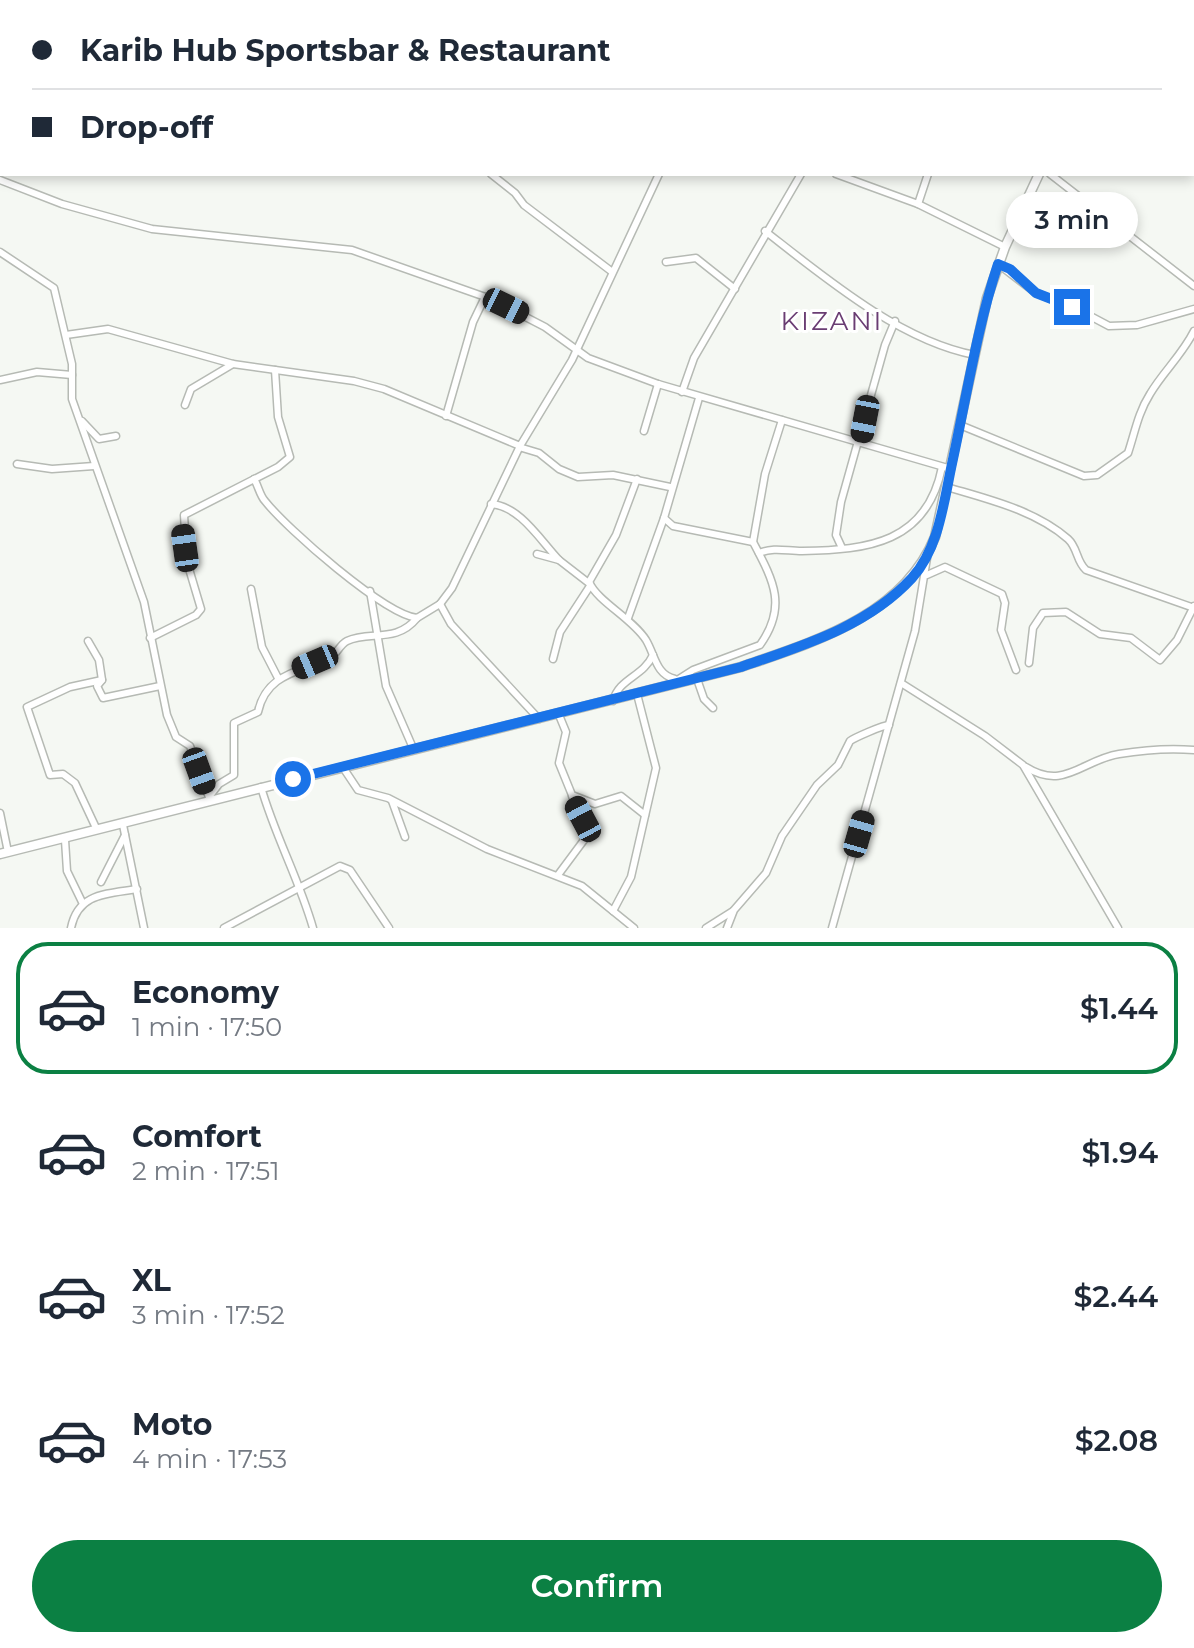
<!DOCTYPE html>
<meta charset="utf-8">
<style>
:root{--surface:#fff;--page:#f2f2f3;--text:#1f2937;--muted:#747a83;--line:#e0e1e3;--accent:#0b8043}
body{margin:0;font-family:Montserrat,sans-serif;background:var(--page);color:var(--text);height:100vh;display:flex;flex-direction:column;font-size:30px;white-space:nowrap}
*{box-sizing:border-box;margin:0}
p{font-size:26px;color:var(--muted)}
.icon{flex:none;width:44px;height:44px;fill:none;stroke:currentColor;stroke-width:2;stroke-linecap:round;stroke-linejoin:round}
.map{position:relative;height:928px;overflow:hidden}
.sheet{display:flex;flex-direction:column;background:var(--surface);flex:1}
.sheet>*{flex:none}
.banner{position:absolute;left:0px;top:0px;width:1194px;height:176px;box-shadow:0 4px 12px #0003;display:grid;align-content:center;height:176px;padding:0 32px;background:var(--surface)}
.end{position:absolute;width:36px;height:36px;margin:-18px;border:10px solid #1a73e8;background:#fff;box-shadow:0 0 0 4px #fff}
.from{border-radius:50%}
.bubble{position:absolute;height:56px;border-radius:28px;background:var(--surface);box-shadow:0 4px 12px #0003;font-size:26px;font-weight:600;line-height:56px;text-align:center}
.car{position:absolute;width:24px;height:48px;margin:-24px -12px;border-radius:10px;box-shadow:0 0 6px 2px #0007;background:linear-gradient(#222 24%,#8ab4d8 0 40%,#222 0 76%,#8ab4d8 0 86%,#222 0)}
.banner b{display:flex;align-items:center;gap:28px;height:76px;font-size:30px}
.banner b+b{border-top:2px solid var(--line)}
.banner i{width:20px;height:20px;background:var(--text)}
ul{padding:14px 0 0;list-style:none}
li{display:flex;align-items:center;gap:24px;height:132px;margin:0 16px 12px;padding:0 16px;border:4px solid transparent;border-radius:32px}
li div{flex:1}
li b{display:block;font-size:30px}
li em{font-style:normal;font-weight:600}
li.on{border-color:var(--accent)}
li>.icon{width:72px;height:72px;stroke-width:1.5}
.cta{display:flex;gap:16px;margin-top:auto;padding:16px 32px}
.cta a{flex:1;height:92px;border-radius:48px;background:var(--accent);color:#fff;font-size:32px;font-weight:600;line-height:92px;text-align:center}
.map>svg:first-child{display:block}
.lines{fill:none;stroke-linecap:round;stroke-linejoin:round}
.minor-casing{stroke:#b6bab4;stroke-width:9}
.secondary-casing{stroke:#b6bab4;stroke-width:11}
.minor{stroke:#fff;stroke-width:6}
.secondary{stroke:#fff;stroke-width:8}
.route{stroke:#1a73e8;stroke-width:10}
.labels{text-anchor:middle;stroke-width:6;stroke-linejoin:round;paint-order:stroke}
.quarter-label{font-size:26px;letter-spacing:2px;fill:#6a3d73;stroke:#fff}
</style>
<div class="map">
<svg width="1194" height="928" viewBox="0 0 1194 928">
<rect width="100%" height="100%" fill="#f5f8f3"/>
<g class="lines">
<!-- minor casing -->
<g class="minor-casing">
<g id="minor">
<path d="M142,0l3,2"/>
<path d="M511,0l3,2"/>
<path d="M607,0l2,2"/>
<path d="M847,0l3,2"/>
<path d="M28,2l2,-2"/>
<path d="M418,2l3,-2"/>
<path d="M575,2l1,-2"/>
<path d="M883,2v-2"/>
<path d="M1007,2l1,-2"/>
<path d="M0,36l2,-9"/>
<path d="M0,49l2,13"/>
<path d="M0,128l2,-3"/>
<path d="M491,174l24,19 9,12 87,66"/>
<path d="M836,174l82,30 87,43"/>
<path d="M1050,174l144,112"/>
<path d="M0,180l62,24 90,25 200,21 139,49 54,28 43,31 70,26 293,85"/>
<path d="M918,204l10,-30"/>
<path d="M765,231c59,46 135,110 210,124"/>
<path d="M0,252l54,36 18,76v35l72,203 23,113 9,22 14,9 20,54"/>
<path d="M666,262l30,-4 39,31"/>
<path d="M998,264l38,29 41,16 32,17 28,-1 57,-16"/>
<path d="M66,335l42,-6 125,35 121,17 30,8 136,57 52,-86 87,-186"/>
<path d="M0,380l37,-8 35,3"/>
<path d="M682,392l12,-34 107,-184"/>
<path d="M185,405l6,-16 42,-25"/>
<path d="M446,416l27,-94 12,-25"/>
<path d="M82,421l17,18 17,-3"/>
<path d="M960,425l124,51 13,-1 31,-22c7,-21 10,-40 22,-59 13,-22 32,-39 44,-63"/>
<path d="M644,431l14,-47"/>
<path d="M519,447l20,6 20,16 19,8 35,-2 57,12"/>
<path d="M17,464l35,5 42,-3"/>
<path d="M254,479c4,6 6,17 11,22 22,28 119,113 152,117l23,-14 12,-16 68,-142"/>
<path d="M637,479l-21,56 -27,47c9,20 43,36 57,58 9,15 10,35 29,39"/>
<path d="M947,487c40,12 88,23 121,52 10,9 8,22 18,31l108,38"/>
<path d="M491,504c29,2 49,36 68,56"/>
<path d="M664,518l9,8 80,16c20,38 35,64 7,103l-67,25 -22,14"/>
<path d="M753,542l12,-68 17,-54"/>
<path d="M842,548l-6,-13 5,-33 44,-157 10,-24"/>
<path d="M759,553c15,-6 27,-2 43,-2 66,-1 125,-8 140,-84"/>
<path d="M537,554l22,6 31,24"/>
<path d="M927,575l18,-8 57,27 3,9 -4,27 15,40"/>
<path d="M251,589l11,58 16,31"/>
<path d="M370,591l16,95 27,62"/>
<path d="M440,604l11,20 88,95"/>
<path d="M628,618l36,-100 35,-120"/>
<path d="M150,638l46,-23 5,-6 -14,-47 -3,-47 94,-48 12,-10 -12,-40 -3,-47"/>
<path d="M88,641l11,19 3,20 -5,6 6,12 57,-12"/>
<path d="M553,659l7,-27 30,-46"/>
<path d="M1029,663l4,-35 10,-15 23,-1 34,22 31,4 29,22 17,-20 17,-34"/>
<path d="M697,679l7,20 9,9"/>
<path d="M901,683l84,53 38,29 95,163"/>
<path d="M613,701c6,-23 30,-24 40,-46"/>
<path d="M559,715l7,17 -7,31 13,32 23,9 26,-8 24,19"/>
<path d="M1026,767c38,24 56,-7 93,-13 24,-4 51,-6 75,-4"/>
<path d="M344,769l14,21 30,8 99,51 95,37 52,42"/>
<path d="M261,787c14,49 38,92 52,141"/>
<path d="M209,797l10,-13 15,-9v-52l24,-11c8,-38 41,-40 71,-54 8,-3 10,-13 18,-17 22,-11 49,3 70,-23"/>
<path d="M392,801l13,36"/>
<path d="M0,813l8,39"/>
<path d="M123,825l21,103"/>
<path d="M97,830l-22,-47 -12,-9 -13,1 -23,-68 43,-20 32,-7"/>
<path d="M65,840l2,31 16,33"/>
<path d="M558,875l29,-39 -15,-40"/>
<path d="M101,882l24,-47"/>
<path d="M613,911l18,-34 25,-109 -19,-74"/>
<path d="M71,928c7,-35 35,-34 66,-39"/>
<path d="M224,928l116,-62 10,4 39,58"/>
<path d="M706,928l27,-17"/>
<path d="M727,928l7,-18 32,-37 16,-37 35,-51 21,-20 12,-24c4,-3 33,-16 39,-16"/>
<path d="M832,928l83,-297 12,-73"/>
</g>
</g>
<!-- secondary casing -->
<g class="secondary-casing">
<g id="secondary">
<path d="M1115,2l1,-2"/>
<path d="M0,854l741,-187c73,-25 162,-51 194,-130l52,-239 18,-51 34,-73"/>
</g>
</g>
<!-- minor -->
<use href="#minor" class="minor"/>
<!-- secondary -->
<use href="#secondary" class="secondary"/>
</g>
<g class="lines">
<!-- route -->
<path class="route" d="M293,779l448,-112c60,-21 126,-40 171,-89 28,-31 32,-79 41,-119 14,-65 24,-131 45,-195l12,5 26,24 36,14"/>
</g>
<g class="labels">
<!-- quarter labels -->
<g class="quarter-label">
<text x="832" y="330">KIZANI</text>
</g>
</g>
</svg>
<i class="end from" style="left:293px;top:779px"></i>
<i class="end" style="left:1072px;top:307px"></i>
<div class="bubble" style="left:1006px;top:192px;width:132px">3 min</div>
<i class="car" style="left:506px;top:306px;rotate:116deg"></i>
<i class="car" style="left:865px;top:419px;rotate:191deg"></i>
<i class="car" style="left:185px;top:548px;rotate:352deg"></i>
<i class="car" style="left:315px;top:662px;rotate:247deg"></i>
<i class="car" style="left:199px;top:771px;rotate:160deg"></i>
<i class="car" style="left:583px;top:819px;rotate:332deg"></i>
<i class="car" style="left:859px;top:834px;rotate:16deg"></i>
<div class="banner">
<b><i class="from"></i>Karib Hub Sportsbar &amp; Restaurant</b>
<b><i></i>Drop-off</b>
</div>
</div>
<section class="sheet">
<ul>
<li class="on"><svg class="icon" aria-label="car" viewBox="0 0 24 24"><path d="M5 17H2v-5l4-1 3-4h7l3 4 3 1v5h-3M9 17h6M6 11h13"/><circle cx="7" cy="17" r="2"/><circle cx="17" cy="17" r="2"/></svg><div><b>Economy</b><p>1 min · 17:50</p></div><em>$1.44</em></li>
<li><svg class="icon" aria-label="car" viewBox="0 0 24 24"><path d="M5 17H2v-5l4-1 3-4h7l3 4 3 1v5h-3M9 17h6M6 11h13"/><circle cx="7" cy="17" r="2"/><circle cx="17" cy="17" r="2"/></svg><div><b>Comfort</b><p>2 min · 17:51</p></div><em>$1.94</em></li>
<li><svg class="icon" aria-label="car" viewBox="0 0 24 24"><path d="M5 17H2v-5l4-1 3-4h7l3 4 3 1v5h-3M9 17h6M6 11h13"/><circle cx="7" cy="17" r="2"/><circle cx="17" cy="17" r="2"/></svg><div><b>XL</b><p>3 min · 17:52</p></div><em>$2.44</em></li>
<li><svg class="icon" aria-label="car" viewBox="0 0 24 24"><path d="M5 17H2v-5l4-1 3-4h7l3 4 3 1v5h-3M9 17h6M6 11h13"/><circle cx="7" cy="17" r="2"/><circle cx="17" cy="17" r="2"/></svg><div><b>Moto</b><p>4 min · 17:53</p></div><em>$2.08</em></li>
</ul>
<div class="cta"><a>Confirm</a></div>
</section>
